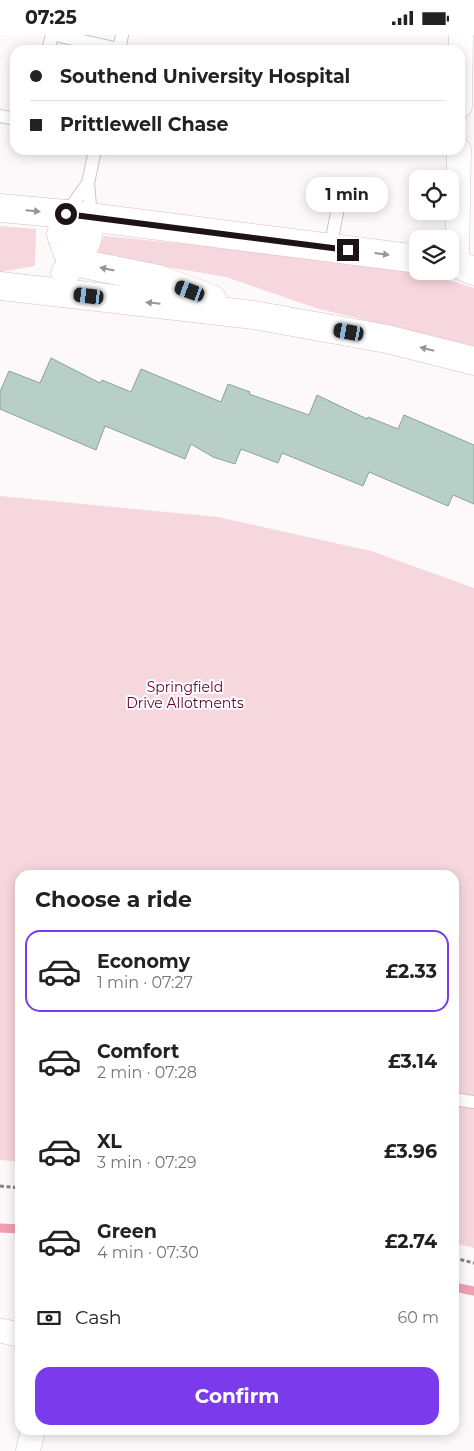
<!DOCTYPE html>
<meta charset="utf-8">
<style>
:root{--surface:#fff;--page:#f2f2f2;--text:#222;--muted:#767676;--line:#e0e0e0;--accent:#7c3aed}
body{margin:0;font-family:Montserrat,sans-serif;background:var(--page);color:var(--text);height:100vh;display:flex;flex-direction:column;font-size:19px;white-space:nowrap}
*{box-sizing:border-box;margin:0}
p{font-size:16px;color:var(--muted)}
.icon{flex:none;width:28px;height:28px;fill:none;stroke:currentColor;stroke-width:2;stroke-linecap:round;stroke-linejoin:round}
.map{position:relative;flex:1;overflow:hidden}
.sheet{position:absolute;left:15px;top:835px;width:444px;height:565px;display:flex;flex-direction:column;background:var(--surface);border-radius:15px;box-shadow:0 2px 12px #0003}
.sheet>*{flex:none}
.top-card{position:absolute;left:10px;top:10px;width:455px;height:110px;border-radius:15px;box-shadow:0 2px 12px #0003;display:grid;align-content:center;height:110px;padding:0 20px;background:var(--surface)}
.fabs{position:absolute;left:409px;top:135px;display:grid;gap:10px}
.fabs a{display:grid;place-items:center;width:50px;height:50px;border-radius:10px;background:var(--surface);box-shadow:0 2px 12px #0003;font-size:25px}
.end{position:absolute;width:22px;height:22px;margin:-11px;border:6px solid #1b1315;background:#fff;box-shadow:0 0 0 2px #fff}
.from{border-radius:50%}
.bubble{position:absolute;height:35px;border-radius:15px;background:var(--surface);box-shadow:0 2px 12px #0003;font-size:16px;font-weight:700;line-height:35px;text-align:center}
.car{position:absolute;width:15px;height:30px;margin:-15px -8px;border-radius:6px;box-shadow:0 0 4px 1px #0007;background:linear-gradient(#222 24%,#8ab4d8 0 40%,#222 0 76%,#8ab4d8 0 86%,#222 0)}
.top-card b{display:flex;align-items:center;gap:18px;height:48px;font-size:19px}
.top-card b+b{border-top:1px solid var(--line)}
.top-card i{width:12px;height:12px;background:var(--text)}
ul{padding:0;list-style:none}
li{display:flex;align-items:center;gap:15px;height:82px;margin:0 10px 8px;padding:0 10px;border:2px solid transparent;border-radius:15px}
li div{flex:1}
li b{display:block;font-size:19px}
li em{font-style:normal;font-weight:700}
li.current{border-color:var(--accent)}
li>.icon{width:45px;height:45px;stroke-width:1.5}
h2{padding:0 20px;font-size:22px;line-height:60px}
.pay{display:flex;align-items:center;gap:12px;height:55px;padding:0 20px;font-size:19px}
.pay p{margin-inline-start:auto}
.button{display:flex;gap:10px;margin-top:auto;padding:10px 20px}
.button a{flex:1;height:58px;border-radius:15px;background:var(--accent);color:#fff;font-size:20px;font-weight:700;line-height:58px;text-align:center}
.status{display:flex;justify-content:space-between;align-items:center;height:35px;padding:0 25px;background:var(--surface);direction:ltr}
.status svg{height:14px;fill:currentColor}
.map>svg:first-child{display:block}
.green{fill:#f6d7de}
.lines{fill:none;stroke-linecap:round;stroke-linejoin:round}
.stream{stroke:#f09fb3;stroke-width:9}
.building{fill:#b8cfc8;stroke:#8ba29a}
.service-casing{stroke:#d7bfc4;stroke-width:14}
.minor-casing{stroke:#d7bfc4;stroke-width:25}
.tertiary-casing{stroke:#d7bfc4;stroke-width:29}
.path{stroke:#878082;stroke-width:3;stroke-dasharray:4 2.5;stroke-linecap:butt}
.service{stroke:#fff;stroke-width:12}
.minor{stroke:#fff;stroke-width:24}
.tertiary{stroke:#fff;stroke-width:28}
.oneway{fill:#989596}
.route{stroke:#1b1315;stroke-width:6}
.labels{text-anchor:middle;stroke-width:4;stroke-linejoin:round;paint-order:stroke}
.park-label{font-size:14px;fill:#63012d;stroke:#fff}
</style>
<div class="status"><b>07:25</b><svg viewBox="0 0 49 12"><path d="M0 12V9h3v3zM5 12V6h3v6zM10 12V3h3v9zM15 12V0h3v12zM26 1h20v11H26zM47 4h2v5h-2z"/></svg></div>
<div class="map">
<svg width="474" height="1416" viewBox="0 0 474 1416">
<rect width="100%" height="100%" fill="#fdf8f9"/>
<!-- green -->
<g class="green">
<path d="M0,191l36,3 -1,37 -35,6z"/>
<path d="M104,201l112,11 214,27 44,14v59l-8,-3 -147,-35 -93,-32 -129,-22z"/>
<path d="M0,461l218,21 153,34 103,37v660l-20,-5v-368h-434v287l-20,-2z"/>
</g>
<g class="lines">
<!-- stream -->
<g class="stream">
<path d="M0,1193l20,1"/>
<path d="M454,1252l20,4"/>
</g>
</g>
<!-- building -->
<path class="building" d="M51,323l49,25 2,-3 29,12 10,-23 80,33 7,-18 22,8 -1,2 60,21 8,-20 50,24 1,-2 30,12 6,-14 70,30v59l-21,-9 -5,11 -79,-34 -6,14 -81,-33 -4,10 -37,-14 -6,15 -22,-7 -22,-13 -6,15 -80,-33 -9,24 -96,-41v-17l9,-21 31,12z"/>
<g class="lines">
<!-- service casing -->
<g class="service-casing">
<g id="service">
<path d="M55,0l64,14"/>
<path d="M48,15l4,-15"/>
<path d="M119,15l3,-15"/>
<path d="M0,81l15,3"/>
<path d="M66,179l22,-31"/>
<path d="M91,182l-3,-34 7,-33"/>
<path d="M330,213l7,-35"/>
<path d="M454,1064l20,3"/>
</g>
</g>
<!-- minor casing -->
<g class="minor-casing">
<g id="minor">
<path d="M460,71l1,-71"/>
<path d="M457,229l2,-114"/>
<path d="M3,1296l17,4"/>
<path d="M28,1416l5,-21"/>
</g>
</g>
<!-- tertiary casing -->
<g class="tertiary-casing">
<g id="tertiary">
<path d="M0,173l66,6 352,45"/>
<path d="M66,179l-5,21 7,19 16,10 74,15 54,20"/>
<path d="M450,228l7,1 17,7"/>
<path d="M65,238l11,-14 11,-18 4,-24"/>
<path d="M0,251l254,29 133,24 87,22"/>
</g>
</g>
<!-- path -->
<g class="path">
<path d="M0,1151l20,2"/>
<path d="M454,1223l20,5"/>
</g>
<!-- service -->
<use href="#service" class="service"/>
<!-- minor -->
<use href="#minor" class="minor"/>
<!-- tertiary -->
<use href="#tertiary" class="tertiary"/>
</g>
<!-- one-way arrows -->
<defs><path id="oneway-solid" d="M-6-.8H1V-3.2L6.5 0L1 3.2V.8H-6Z" transform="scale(1.25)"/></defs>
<g class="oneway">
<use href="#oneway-solid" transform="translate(33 176) rotate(5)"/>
<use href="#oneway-solid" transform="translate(382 219) rotate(7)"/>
<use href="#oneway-solid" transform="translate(107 234) rotate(-168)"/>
<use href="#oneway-solid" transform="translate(153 268) rotate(-174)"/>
<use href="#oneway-solid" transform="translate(427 314) rotate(-166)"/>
</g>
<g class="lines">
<!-- route -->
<path class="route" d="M66,179l282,36"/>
</g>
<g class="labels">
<!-- park labels -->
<g class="park-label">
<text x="185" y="657">Springfield<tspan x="185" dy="16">Drive Allotments</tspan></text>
</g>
</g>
</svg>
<div class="fabs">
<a><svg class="icon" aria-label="locate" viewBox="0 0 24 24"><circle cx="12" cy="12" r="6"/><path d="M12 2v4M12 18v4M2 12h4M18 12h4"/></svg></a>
<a><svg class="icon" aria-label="layers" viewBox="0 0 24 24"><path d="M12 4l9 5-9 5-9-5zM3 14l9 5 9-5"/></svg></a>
</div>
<i class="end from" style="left:66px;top:179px"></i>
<i class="end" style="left:348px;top:215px"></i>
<div class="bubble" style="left:306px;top:142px;width:82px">1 min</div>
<i class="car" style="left:190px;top:256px;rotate:290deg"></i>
<i class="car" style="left:89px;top:261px;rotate:277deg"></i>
<i class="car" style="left:349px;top:297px;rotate:280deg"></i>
<div class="top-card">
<b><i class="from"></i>Southend University Hospital</b>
<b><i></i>Prittlewell Chase</b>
</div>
<section class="sheet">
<h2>Choose a ride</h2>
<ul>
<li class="current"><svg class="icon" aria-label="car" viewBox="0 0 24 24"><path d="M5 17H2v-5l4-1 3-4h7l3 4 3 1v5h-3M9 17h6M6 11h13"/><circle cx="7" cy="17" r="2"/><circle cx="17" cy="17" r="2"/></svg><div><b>Economy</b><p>1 min · 07:27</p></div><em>£2.33</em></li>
<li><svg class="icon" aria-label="car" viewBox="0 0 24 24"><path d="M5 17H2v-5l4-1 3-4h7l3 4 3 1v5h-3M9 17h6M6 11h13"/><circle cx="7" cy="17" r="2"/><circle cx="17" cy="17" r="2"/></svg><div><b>Comfort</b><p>2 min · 07:28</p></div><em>£3.14</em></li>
<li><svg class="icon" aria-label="car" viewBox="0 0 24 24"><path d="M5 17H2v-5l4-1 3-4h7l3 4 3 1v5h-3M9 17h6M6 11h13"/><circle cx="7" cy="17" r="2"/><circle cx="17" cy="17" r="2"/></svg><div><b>XL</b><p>3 min · 07:29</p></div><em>£3.96</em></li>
<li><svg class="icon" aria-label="car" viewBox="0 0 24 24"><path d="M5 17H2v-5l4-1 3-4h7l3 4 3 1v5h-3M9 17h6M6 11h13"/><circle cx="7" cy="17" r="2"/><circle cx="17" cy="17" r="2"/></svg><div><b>Green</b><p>4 min · 07:30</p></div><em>£2.74</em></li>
</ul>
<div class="pay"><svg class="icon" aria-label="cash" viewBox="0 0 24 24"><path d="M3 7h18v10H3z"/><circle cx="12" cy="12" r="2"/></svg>Cash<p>60 m</p></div>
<div class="button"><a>Confirm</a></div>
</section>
</div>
